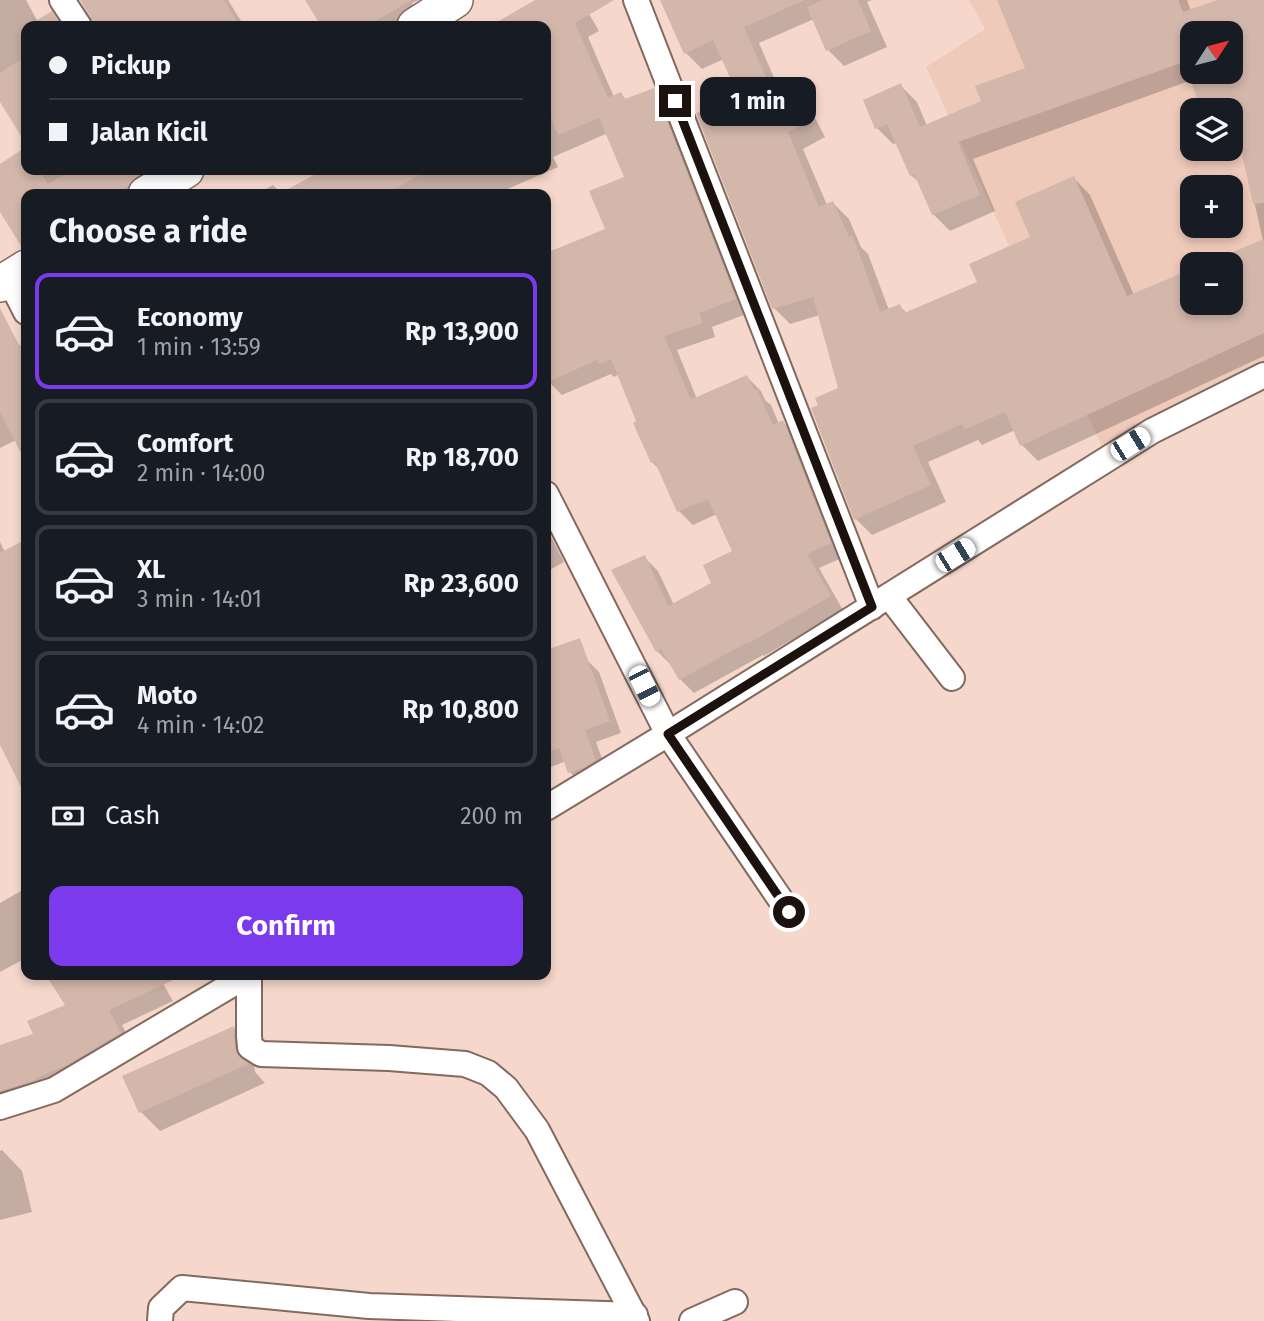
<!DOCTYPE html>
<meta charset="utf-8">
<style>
:root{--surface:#171b24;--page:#242831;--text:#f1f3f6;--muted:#9ea1a6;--line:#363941;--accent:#7c3aed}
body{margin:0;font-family:"Fira Sans",sans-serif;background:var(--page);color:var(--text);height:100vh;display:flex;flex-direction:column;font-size:26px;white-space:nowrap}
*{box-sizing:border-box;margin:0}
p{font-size:23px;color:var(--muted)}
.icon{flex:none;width:38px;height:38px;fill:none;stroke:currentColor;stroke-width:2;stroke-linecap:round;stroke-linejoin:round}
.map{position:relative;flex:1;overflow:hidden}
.side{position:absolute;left:21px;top:189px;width:530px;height:791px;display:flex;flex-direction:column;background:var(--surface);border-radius:14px;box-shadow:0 4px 10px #0003}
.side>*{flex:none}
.banner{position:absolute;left:21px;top:21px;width:530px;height:154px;border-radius:14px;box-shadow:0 4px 10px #0003;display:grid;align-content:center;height:154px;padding:0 28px;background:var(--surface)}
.needle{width:46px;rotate:54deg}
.buttons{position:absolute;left:1180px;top:21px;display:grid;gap:14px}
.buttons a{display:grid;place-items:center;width:63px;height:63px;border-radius:14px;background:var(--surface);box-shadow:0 4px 10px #0003;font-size:35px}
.end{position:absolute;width:32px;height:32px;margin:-16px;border:9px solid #1b110d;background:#fff;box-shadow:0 0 0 4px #fff}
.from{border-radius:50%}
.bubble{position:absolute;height:49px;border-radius:14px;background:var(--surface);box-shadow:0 4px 10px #0003;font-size:23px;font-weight:700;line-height:49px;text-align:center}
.car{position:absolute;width:21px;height:42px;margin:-21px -10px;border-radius:9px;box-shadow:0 0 5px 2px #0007;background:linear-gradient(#fff 24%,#345 0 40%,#fff 0 76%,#345 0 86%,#fff 0)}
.banner b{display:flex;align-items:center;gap:24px;height:66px;font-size:26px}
.banner b+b{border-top:2px solid var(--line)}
.banner i{width:18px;height:18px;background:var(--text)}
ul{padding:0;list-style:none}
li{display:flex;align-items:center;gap:21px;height:116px;margin:0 14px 10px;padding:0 14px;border:4px solid var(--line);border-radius:14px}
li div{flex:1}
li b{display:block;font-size:26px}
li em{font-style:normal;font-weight:700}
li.selected{border-color:var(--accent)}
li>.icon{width:63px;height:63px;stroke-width:1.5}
h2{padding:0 28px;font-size:32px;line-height:84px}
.pay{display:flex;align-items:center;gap:18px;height:77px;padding:0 28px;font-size:26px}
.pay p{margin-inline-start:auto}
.button{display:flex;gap:14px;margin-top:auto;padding:14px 28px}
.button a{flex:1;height:80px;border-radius:14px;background:var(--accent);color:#fff;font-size:28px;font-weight:700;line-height:80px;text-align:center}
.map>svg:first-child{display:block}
.built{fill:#efcabb;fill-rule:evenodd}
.shadow{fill:#0003;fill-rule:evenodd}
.building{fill:#d4b7ab;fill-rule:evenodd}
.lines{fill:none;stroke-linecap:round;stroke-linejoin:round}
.street-casing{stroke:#83695e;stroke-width:28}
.secondary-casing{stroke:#83695e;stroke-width:38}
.street{stroke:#fff;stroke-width:24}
.secondary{stroke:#fff;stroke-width:35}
.route{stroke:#1b110d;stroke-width:9}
</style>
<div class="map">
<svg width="1264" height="1321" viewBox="0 0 1264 1321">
<rect width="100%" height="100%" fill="#f5d8cb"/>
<!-- built -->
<path class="built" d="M969,0h295v368l-156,91 -182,-392 59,-38zM1192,33h38v39h-38zM1192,110h38v39h-38zM1192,187h38v39h-38zM1192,264h38v39h-38z"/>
<!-- shadow -->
<g class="shadow">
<path d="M0,0h26l12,22 13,-8 13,12h-38v114l-26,-41z"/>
<path d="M82,0h146l16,26h-149z"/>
<path d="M307,0h112l-7,3 8,15 -14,8h-83z"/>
<path d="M538,0h43l18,31 -11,6 26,60 7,-3 6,6 27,-10 14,14 81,209 -37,14 3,10 -38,13 20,49 50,-22 14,14 4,9 6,5 8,19 4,-2 14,14 47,121 -25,11 24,42 -79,46 -1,-1 -69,38 -14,-14 -9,-14 -14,-14 -13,-94 14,14 16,34 39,-21 22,-32 -18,-38 -24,11 -14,-14 -18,-40 -9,-9 -13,-40 -20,-48 -5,3 -3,-3 -49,21 -14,-14 -2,-5v-121l61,-25 20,-52 -19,-45 -55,24 5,10 -53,23 1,4h-223l43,-24h220v-144h-46z"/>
<path d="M662,0h210l-5,2 20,45 -43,19 -16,-16 -14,-31 -55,24 20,46 11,-5 16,16 19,37 -22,12 24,56 6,-2 16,16 12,28 7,7 21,56 10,-4 9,8 71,-31 54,-45 41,-60 16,17 44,100 58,8h38v-39h-22l55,-23 -23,-103 -10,3v-31h-27l-11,-30 -219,79 22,52 -45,20 -17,-17 -13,-31 -9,-8 -14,-32 -4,1 -16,-16 23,-43 17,17 10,24 56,-24 45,-33 -29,-69h188l4,11 31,-11h42v356l-226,105 -16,-16 -7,-15 -33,15 -4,-5 -50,22 18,40 -74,33 -16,-16 -16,-130 -20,-74 -30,9 -16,-16 -33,-213 -17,-36 -22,10 -16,-16zM1192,33h38v39h-38z"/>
<path d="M26,149v21h161l-38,24h-123v54l-5,-5 -21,-34v-43z"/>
<path d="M273,185l9,9h-25z"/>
<path d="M16,341l10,11v107l-10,-19 -16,8v-99z"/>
<path d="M546,527l18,35 -18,10z"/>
<path d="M26,541v251l-26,-52v-198l5,10z"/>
<path d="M587,660l12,12 22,61 -25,9 11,30 -25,12 -12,-12 -4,-11 -20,8v-95z"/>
<path d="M26,888v70l-26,14v-69z"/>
<path d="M48,975h110l15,26 -51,24 12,23 -134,50v-51l35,-12 32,-29z"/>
<path d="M234,1028l18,18 3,26 10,11 -105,48 -19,-19z"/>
<path d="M2,1150l20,21 10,41 -32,8v-69z"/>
</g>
<!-- building -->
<g class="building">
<path d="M80,0h144l16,26h-146l-3,-8z"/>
<path d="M305,0h107l-46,26h-45z"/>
<path d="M535,0h79l-39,23 33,75 13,-6 4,7 29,-11 82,211 -37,14 4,10 -39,13 26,62 1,-1 1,2 55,-24 8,16 2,-2 16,36 10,-5 48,123 -24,11 24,42 -82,47 -1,-1 -69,38 -18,-31 -5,3 -45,-82 34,-15 23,51 43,-23 -8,-18 29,-14 -24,-52 -31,13 -22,-50 -4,1 -18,-40 3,-2 -25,-62 -12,5 -2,-4 -51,23v-130l59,-24 -16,-38 35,-14 -25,-59 -41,17 -12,-29v-80h-56z"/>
<path d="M660,0h145l-61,27 28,64 18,-10 20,40 -22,11 31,75 14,-6 16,36 4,-1 27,76 20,-8 4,9 73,-31 -8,-18 61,-27 -15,-35 59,-26 53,120 65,-27v34h38v-39h-26l60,-25v94l-244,113 -15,-34 -40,17 -3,-5 -49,22 18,39 -77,35 -43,-112 7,-3 -3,-7 23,-10 -25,-91 -41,12 -76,-196 42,-18 -25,-55 -29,14z"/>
<path d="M823,0h35l13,31 -45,20 -19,-44z"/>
<path d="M997,0h181l5,12 34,-12h47v203l-11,1 -19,-86 -4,1v-9h-29l-17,-48 -226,80 22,53 -48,20 -18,-41 -4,2 -23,-52 -12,5 -12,-29 38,-17 19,44 61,-26 -6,-15 50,-18zM1192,33h38v39h-38z"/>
<path d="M52,11l9,15h-34z"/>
<path d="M26,56v88l-26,-42v-29z"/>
<path d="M26,147v23h13l9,14 23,-14h76l-11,7 -8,9 -13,8h-89v54l-3,1 -23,-37v-48z"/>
<path d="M323,170h105l-42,24h-107z"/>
<path d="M0,308l26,51v104l-26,-51z"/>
<path d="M26,539v258l-26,-52v-192z"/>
<path d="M580,638l30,83 -25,9 11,30 -13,8 -15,5 -9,-25 -13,5v-103z"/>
<path d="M46,975h138l-75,35 12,23 -54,32 -33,14 1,1 -35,11v-46l33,-11 -6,-13 38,-16z"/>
<path d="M234,1026l1,22 2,6 11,10 -109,49 -17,-37z"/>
</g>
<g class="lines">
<!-- street casing -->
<g class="street-casing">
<g id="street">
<path d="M62,0l17,26"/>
<path d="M636,0l236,607"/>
<path d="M9,279l17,33"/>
<path d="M546,494l122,240 121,178"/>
<path d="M889,596l63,82"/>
<path d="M546,808l122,-74 484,-303 112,-56"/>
<path d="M249,975v61l1,11 11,7 128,4 76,6 23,9 18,15 31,42 100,191"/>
<path d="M0,1107l54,-17 182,-108 7,-7"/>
<path d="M160,1321l1,-13 21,-20 187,18 266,9"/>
<path d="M692,1321l43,-19"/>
</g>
</g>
<!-- secondary casing -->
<g class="secondary-casing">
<g id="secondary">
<path d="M415,26l40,-26"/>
<path d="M146,194l40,-24"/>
<path d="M0,284l26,-16"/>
</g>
</g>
<!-- street -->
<use href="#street" class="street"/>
<!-- secondary -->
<use href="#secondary" class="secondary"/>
</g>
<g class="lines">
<!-- route -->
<path class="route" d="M675,101l197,506 -204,127 121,178"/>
</g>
</svg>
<div class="buttons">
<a><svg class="needle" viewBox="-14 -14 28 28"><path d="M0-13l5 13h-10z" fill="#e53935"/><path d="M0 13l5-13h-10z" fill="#9ea1a6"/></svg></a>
<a><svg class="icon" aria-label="layers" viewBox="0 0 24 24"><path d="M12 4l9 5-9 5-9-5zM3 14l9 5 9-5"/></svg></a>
<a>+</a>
<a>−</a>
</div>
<i class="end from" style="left:789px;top:912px"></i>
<i class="end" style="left:675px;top:101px"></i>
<div class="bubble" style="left:700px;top:77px;width:116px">1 min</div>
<i class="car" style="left:1130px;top:444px;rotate:58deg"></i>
<i class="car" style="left:955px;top:555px;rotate:58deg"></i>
<i class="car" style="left:644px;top:686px;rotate:153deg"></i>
<div class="banner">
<b><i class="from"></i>Pickup</b>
<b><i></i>Jalan Kicil</b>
</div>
<section class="side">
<h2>Choose a ride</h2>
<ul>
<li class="selected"><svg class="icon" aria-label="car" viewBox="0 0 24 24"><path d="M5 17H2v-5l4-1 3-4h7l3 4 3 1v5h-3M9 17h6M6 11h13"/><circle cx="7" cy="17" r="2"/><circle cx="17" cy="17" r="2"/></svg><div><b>Economy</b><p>1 min · 13:59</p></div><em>Rp 13,900</em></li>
<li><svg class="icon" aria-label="car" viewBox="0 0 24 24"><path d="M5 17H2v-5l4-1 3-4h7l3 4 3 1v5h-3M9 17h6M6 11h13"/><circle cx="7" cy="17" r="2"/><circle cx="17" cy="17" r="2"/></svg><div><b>Comfort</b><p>2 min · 14:00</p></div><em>Rp 18,700</em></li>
<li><svg class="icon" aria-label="car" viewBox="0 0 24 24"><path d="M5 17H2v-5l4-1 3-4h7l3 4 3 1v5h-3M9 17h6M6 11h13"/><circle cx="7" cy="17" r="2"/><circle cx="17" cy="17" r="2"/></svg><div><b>XL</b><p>3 min · 14:01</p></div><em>Rp 23,600</em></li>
<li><svg class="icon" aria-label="car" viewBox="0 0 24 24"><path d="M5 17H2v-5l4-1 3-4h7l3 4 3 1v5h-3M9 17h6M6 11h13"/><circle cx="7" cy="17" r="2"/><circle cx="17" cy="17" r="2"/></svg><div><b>Moto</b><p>4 min · 14:02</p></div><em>Rp 10,800</em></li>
</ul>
<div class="pay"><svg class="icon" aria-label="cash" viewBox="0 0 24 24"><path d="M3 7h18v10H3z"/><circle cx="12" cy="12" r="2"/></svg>Cash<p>200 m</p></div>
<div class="button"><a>Confirm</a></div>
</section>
</div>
